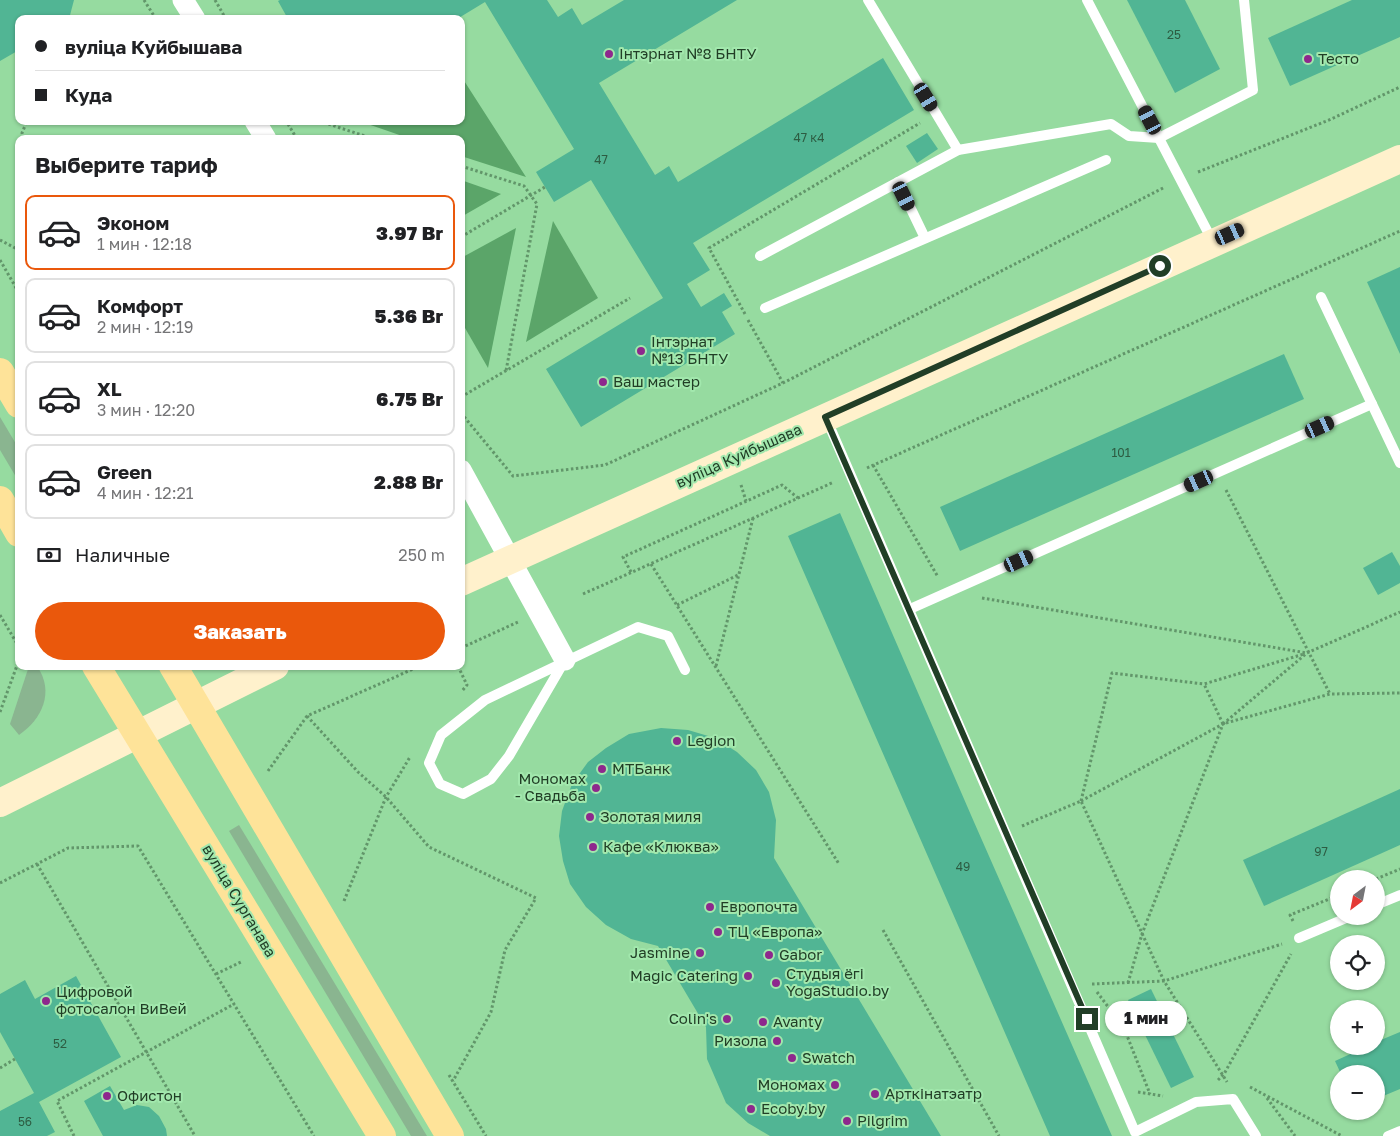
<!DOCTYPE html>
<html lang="ru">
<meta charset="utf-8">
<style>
:root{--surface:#fff;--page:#f6f6f6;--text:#202124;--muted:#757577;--line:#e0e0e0;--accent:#ea580c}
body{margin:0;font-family:"Golos Text",sans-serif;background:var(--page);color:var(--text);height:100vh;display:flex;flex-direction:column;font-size:19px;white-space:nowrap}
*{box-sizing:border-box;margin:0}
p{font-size:16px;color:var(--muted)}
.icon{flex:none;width:28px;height:28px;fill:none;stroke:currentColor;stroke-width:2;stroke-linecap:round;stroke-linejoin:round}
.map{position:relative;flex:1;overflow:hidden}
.side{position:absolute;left:15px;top:135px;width:450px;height:535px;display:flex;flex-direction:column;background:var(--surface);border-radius:10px;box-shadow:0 1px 4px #0004}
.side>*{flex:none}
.hud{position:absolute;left:15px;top:15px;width:450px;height:110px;border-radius:10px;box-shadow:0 1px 4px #0004;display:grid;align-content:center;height:110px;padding:0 20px;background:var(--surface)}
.needle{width:32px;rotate:212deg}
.tools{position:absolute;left:1330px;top:870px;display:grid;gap:10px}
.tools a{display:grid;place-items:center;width:55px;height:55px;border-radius:50%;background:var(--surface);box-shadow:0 1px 4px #0004;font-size:25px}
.end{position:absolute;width:22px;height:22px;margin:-11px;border:6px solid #213e26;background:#fff;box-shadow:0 0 0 2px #fff}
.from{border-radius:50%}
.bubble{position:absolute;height:35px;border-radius:18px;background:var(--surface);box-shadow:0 1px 4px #0004;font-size:16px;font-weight:800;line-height:35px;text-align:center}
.car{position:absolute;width:15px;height:30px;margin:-15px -8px;border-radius:6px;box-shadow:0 0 4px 1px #0007;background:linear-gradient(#222 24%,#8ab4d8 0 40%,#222 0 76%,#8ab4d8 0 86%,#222 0)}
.hud b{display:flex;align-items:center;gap:18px;height:48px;font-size:19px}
.hud b+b{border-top:1px solid var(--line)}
.hud i{width:12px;height:12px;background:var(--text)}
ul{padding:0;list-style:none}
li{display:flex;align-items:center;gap:15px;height:75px;margin:0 10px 8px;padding:0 10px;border:2px solid var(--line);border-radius:10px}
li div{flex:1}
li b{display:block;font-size:19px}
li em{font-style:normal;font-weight:800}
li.selected{border-color:var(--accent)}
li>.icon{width:45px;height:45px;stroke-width:1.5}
h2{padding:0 20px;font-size:22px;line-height:60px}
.pay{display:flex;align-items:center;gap:12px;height:55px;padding:0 20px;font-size:19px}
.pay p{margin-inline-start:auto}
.cta{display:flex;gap:10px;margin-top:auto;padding:10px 20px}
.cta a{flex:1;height:58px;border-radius:30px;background:var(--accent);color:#fff;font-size:20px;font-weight:800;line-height:58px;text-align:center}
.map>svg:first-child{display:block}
.green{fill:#8ab590}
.forest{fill:#5ba569}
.building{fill:#51b594}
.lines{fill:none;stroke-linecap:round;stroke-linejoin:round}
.path{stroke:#62966a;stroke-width:3;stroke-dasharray:2.5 2.5;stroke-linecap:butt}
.lane{stroke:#fff;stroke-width:10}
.street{stroke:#fff;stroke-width:21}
.secondary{stroke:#fff1cc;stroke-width:28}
.primary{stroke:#fee399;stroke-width:28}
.route{stroke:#213e26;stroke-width:6}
.poi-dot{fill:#8e288d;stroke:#a2e8ad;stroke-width:2}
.labels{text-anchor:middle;stroke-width:4;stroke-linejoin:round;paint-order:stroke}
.number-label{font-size:12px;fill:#2d5c42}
.poi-label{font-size:15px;fill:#213e26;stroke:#a2e8ad;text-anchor:start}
.street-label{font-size:15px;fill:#213e26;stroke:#a2e8ad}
</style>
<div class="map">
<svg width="1400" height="1136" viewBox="0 0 1400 1136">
<rect width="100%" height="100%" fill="#96dba0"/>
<!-- green -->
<g class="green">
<path d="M0,417l19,32v33l-19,-32z"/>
<path d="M29,666h8c18,26 5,53 -18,69l-9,-11z"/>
<path d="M239,825l188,311h-16l-182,-305z"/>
</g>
<!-- forest -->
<g class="forest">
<path d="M461,76l65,101 -65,-21v-17h-50l-52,-18h102z"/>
<path d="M461,180l40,14 -40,23z"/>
<path d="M553,221l45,77 -72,44z"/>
<path d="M516,228l-28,140 -27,-47v-63z"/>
</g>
<!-- building -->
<g class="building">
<path d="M0,0h74l-5,19h-50v31l-19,11z"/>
<path d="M280,0h267l11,17 14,-9 10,17 42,-25h113l-138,83 56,92 14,-9 9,16 205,-124 31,52 -221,133 17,27 -23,14 14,23 23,-14 8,13 -10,6 13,22 -154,93 -35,-58 117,-71 -72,-118 -37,22 -18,-30 38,-23 -89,-147 -28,17h-169l-10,-18z"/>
<path d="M1127,0h58l35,69 -45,24z"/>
<path d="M1352,0h48v37l-110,49 -22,-48z"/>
<path d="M927,133l11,16 -21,14 -11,-17z"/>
<path d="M1400,267v87l-33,-72z"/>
<path d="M1284,354l20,45 -344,152 -20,-44z"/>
<path d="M840,513l134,309 138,314h-62l-262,-600z"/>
<path d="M1392,552l8,14v17l-22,12 -15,-27z"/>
<path d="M661,728l27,2 27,8 22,14 19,18 13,22 7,28 -2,38 167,278h-171l-22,-13 -22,-20 -19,-44 -1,-32 -48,-81 -27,-7 -25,-14 -20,-18 -16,-23 -7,-23 -4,-25 3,-25 10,-27 16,-22 18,-14 23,-14z"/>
<path d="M1400,789v56l-136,61 -21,-46z"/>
<path d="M76,976l45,81 -82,45 16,30 -8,4h-47v-25l34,-18 -34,-61v-38l25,-14 10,19z"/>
<path d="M1151,989l43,88 -23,11 -43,-88z"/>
<path d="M1400,1032v57l-24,10v-25h-35l-6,-13 33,-15h8v-4z"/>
<path d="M110,1086l14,24 13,-5 12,2 10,9 7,13 1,7h-64l-19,-35z"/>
</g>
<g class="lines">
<!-- path -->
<g class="path">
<path d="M144,0l12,19"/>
<path d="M215,0l11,19"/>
<path d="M319,121l55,18"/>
<path d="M288,124l9,15"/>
<path d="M23,139l-1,-6 5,-12"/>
<path d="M461,166l63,20 13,18 -31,167"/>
<path d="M1198,172l131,-52 71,-33"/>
<path d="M461,237l84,-50"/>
<path d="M0,240l19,10"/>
<path d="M0,260l19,33"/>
<path d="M745,314l-36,-66 211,-125"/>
<path d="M748,320l35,63"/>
<path d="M461,397l169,-99"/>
<path d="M461,413l52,63 92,-11 178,-82 382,-196"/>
<path d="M873,465l65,112"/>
<path d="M867,468l533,-237"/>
<path d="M741,485l5,16"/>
<path d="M1226,490l104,204"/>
<path d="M651,564l188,300"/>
<path d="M631,572l-8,-15 159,-72 16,13"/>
<path d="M583,594l251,-112"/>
<path d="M982,598l325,55"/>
<path d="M677,605l61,-30"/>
<path d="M0,615l19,32"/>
<path d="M461,648l57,-26"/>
<path d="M458,666l9,19 -5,6"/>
<path d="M716,666l37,-148"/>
<path d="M0,712l19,-52"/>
<path d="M307,716l51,56 28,25 43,50 107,51 -31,52 -14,62 -38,69"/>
<path d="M1226,723l104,-29 70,-1"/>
<path d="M1223,724l84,-71 93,-41"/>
<path d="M1223,724l-19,-40 100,-30"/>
<path d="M268,771l39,-55 113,-50"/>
<path d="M1081,801l142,-77 -81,210 -14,49"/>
<path d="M1081,801l31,-128 92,11"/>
<path d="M1022,826l59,-25 83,180 63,101"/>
<path d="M37,864l158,272"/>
<path d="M1376,879l24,-10"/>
<path d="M0,883l68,-35 70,-2 176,290"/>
<path d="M344,901l42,-104 24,-40"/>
<path d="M1293,921l-3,-6 49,-20"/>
<path d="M883,930l116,206"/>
<path d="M216,974l27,-13"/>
<path d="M1092,984l72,-3 118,-37"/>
<path d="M1097,992l27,36 26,66"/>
<path d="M0,1068l15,-9"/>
<path d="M449,1075l37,61"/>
<path d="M1218,1080l6,-6 67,-120"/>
<path d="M1250,1087l92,49"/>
<path d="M1138,1092l25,4"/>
<path d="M1267,1098l28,38"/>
<path d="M74,1136l-17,-35 177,-97"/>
</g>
<!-- lane -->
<g class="lane">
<path d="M868,0l90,150"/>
<path d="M1087,0l126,242"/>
<path d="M898,182l27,56"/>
<path d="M760,256l198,-106 153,-26 18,12 30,2 94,-48 -9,-90"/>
<path d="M1321,297l79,166"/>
<path d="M765,308l341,-148"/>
<path d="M826,418l309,714 61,-30 37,-3 23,37"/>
<path d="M910,609l462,-205"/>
<path d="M565,660l-56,96 -18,23 -28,15 -23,-10 -11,-21 12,-28 44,-35 153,-73 30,9 17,34"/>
<path d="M1376,905l24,-10"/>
<path d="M1299,938l52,-22"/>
<path d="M1388,1136l12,-5"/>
</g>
<!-- street -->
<g class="street">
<path d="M183,0l12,19"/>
<path d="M255,121l11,18"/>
<path d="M461,470l104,190"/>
</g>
<!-- secondary -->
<g class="secondary">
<path d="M461,582l939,-423"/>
<path d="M0,803l275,-137"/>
</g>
<!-- primary -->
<g class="primary">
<path d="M0,372l19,32"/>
<path d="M0,500l19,33"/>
<path d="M96,666l286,470"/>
<path d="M173,666l277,470"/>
</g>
</g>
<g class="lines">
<!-- route -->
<path class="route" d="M1087,1019l-262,-602 335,-151"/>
</g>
<!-- markers -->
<g class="poi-dot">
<circle cx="609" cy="54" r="5"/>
<circle cx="1308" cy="59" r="5"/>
<circle cx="641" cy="351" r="5"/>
<circle cx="603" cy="382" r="5"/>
<circle cx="677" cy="741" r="5"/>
<circle cx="602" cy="769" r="5"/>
<circle cx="596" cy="788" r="5"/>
<circle cx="590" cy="817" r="5"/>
<circle cx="593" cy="847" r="5"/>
<circle cx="710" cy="907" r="5"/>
<circle cx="718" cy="932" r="5"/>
<circle cx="700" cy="953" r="5"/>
<circle cx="769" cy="955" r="5"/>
<circle cx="748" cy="976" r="5"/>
<circle cx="776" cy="983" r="5"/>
<circle cx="46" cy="1001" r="5"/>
<circle cx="727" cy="1019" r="5"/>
<circle cx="763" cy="1022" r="5"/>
<circle cx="777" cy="1041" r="5"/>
<circle cx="792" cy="1058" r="5"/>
<circle cx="835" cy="1085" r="5"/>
<circle cx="875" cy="1094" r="5"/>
<circle cx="107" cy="1096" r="5"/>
<circle cx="751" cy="1109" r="5"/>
<circle cx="847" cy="1121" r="5"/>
</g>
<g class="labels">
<!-- number labels -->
<g class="number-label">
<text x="1174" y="39">25</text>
<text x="809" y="142">47 к4</text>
<text x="601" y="164">47</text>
<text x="1121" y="457">101</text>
<text x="1321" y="856">97</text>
<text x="963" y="871">49</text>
<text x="60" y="1048">52</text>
<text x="25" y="1126">56</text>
</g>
<!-- poi labels -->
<g class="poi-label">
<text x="619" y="59">Інтэрнат №8 БНТУ</text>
<text x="1318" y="64">Тесто</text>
<text x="651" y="347">Інтэрнат<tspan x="651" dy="17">№13 БНТУ</tspan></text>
<text x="613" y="387">Ваш мастер</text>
<text x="687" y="746">Legion</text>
<text x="612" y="774">МТБанк</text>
<text x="586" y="784" text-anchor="end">Мономах<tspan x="586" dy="17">- Свадьба</tspan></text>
<text x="600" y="822">Золотая миля</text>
<text x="603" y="852">Кафе «Клюква»</text>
<text x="720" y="912">Европочта</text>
<text x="728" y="937">ТЦ «Европа»</text>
<text x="690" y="958" text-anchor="end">Jasmine</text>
<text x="779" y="960">Gabor</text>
<text x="786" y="979">Студыя ёгі<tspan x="786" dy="17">YogaStudio.by</tspan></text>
<text x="738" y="981" text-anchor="end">Magic Catering</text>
<text x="56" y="997">Цифровой<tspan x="56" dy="17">фотосалон ВиВей</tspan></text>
<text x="717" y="1024" text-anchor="end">Colin's</text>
<text x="773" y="1027">Avanty</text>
<text x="767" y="1046" text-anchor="end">Ризола</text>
<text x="802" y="1063">Swatch</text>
<text x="825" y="1090" text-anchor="end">Мономах</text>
<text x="885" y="1099">Арткінатэатр</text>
<text x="117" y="1101">Офистон</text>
<text x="761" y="1114">Ecoby.by</text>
<text x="857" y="1126">Pilgrim</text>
</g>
<!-- street labels -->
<g class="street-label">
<text transform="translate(739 456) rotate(-24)" y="5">вуліца Куйбышава</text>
<text transform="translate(239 901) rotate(59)" y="5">вуліца Сурганава</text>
</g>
</g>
</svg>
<div class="tools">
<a><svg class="needle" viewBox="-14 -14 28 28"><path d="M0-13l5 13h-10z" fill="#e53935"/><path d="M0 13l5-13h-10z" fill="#757577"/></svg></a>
<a><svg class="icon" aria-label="locate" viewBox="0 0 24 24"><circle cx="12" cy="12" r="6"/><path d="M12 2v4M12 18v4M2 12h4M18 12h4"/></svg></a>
<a>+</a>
<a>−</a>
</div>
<i class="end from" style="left:1160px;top:266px"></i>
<i class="end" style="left:1087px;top:1019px"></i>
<div class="bubble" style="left:1105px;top:1001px;width:82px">1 мин</div>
<i class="car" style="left:926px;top:97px;rotate:149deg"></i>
<i class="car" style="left:1150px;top:120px;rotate:332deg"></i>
<i class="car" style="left:904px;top:196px;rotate:154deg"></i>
<i class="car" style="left:1230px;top:234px;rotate:66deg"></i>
<i class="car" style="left:1320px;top:427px;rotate:66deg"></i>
<i class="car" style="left:1199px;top:481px;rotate:246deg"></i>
<i class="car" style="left:1019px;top:561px;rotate:66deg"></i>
<div class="hud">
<b><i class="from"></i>вуліца Куйбышава</b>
<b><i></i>Куда</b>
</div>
<section class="side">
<h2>Выберите тариф</h2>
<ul>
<li class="selected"><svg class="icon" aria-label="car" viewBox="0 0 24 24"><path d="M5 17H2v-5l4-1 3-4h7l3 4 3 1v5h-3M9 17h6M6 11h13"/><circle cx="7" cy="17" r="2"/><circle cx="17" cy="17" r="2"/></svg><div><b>Эконом</b><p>1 мин · 12:18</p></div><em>3.97 Br</em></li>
<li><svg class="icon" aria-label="car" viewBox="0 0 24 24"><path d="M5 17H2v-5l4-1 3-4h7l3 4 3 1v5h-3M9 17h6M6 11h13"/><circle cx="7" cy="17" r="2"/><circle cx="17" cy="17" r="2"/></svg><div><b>Комфорт</b><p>2 мин · 12:19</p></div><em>5.36 Br</em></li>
<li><svg class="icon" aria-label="car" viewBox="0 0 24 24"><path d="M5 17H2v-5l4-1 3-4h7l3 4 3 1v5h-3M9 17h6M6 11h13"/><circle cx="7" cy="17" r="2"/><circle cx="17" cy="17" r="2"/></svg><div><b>XL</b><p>3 мин · 12:20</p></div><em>6.75 Br</em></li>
<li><svg class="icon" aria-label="car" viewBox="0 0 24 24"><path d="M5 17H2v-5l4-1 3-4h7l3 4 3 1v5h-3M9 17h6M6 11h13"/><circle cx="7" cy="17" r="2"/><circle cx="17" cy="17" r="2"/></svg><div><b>Green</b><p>4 мин · 12:21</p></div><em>2.88 Br</em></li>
</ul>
<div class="pay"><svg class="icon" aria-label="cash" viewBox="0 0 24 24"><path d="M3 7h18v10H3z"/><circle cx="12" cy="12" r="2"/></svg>Наличные<p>250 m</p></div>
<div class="cta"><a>Заказать</a></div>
</section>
</div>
